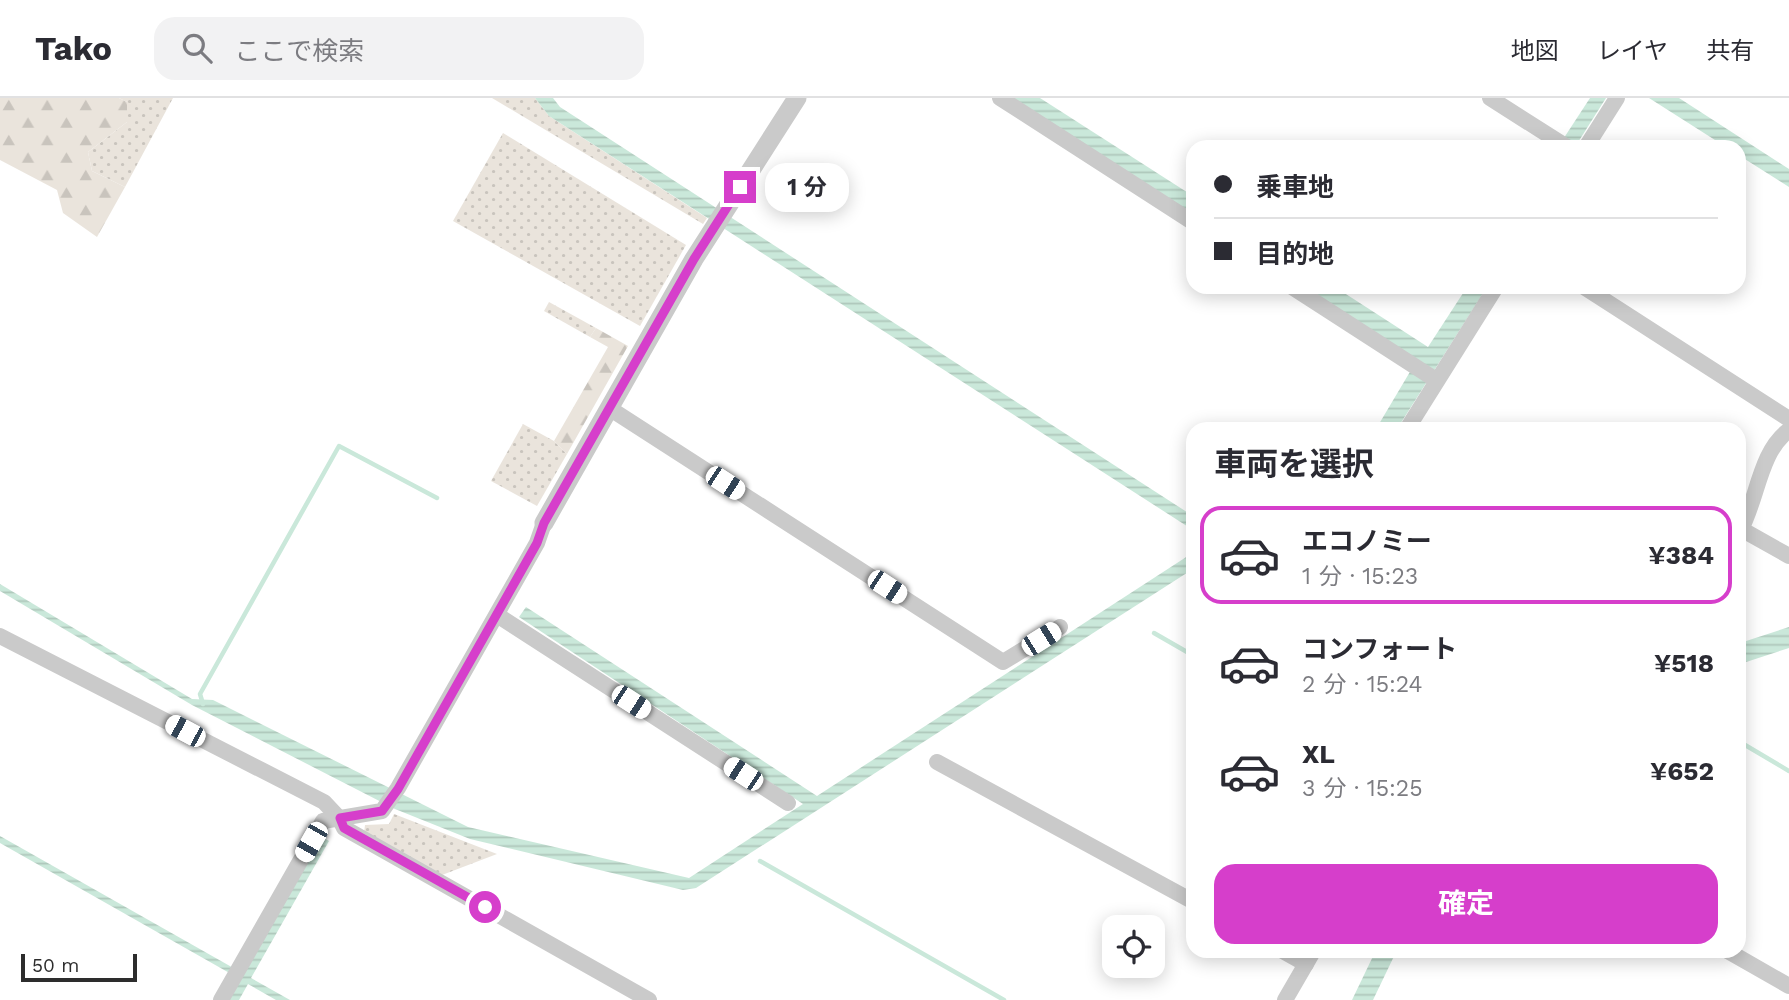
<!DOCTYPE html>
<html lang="ja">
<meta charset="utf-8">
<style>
:root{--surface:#fff;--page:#f2f2f3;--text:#2b2b33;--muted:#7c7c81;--line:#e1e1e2;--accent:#d63ecb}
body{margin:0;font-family:"Work Sans","Noto Sans JP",sans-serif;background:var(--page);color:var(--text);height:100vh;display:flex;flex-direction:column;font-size:26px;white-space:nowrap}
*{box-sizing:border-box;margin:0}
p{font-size:23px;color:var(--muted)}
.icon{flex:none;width:38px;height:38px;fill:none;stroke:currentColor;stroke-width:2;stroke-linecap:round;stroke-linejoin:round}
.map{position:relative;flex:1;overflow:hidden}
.sheet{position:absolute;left:1186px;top:324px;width:560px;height:536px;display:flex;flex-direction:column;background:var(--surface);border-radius:21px;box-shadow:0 4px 18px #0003}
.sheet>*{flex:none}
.guide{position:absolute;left:1186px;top:42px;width:560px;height:154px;border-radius:21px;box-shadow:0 4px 18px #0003;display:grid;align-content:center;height:154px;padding:0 28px;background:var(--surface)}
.fabs{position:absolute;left:1102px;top:817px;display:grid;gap:14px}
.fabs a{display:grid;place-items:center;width:63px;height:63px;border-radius:14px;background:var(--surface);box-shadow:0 4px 18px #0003;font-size:35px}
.scale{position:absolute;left:21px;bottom:18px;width:116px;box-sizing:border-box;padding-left:7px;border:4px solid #2d2d2d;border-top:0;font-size:19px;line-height:24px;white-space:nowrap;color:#2d2d2d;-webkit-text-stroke:5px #fff;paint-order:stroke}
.end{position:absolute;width:32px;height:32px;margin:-16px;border:9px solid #d63ecb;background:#fff;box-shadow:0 0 0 4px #fff}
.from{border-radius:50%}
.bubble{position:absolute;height:49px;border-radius:21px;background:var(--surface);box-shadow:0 4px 18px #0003;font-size:23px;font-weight:700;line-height:49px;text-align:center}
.car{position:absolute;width:21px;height:42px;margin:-21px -10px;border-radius:9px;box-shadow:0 0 5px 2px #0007;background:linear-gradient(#fff 24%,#345 0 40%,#fff 0 76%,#345 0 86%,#fff 0)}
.guide b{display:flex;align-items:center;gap:24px;height:66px;font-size:26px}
.guide b+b{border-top:2px solid var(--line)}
.guide i{width:18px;height:18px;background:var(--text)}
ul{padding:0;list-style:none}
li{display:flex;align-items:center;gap:21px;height:98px;margin:0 14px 10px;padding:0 14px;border:4px solid transparent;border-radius:21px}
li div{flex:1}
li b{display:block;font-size:26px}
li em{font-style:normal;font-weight:700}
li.on{border-color:var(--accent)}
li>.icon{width:63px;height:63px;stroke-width:1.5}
h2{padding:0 28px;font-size:32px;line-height:84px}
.button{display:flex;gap:14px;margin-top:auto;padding:14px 28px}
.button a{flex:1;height:80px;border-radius:21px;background:var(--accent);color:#fff;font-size:28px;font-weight:700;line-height:80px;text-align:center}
header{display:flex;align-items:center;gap:42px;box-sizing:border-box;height:98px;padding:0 35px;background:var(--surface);border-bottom:2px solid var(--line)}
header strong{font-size:33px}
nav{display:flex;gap:38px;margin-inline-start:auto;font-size:24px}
.search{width:490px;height:63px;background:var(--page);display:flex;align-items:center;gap:18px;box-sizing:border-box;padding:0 24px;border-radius:21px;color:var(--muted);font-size:26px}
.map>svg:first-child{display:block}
.grass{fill:url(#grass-dots)}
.forest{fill:url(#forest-firs)}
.water{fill:url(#water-rules)}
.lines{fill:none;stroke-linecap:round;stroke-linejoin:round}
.stream{stroke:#cae8da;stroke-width:4.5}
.minor{stroke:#cacaca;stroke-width:16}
.tertiary{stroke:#cacaca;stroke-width:19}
.route{stroke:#d63ecb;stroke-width:9}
</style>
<header>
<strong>Tako</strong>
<div class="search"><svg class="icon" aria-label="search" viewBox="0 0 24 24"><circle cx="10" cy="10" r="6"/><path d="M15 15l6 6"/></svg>ここで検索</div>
<nav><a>地図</a><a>レイヤ</a><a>共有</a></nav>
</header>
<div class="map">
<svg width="1789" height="902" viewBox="0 0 1789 902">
<defs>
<pattern id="grass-dots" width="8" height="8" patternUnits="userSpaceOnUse" patternTransform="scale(1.75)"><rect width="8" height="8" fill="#eae4dc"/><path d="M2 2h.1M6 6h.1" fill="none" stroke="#c9c4bd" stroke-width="1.8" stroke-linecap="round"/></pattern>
<pattern id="forest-firs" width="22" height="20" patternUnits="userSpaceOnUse" patternTransform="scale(1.75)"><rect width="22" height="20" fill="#eae4dc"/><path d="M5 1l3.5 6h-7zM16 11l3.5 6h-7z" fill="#c9c4bd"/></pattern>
<pattern id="water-rules" width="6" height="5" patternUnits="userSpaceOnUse" patternTransform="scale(1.75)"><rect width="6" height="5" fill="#cae8da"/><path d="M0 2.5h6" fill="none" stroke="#aec7bb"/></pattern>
</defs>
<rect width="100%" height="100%" fill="#fff"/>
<!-- grass -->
<g class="grass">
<path d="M119,0h54l-48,89 -33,-16 -4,-19 39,-30v-20z"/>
<path d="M492,0h43l14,18 158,102 -4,6z"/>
<path d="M503,35l183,112 -46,81 -187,-105z"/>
<path d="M549,204l47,26 -6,9 -46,-26z"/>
<path d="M523,326l31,17 13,13 -30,52 -46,-25z"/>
<path d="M394,716l103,40 -55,21 -78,-42 1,-8 24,-1z"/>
</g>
<!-- forest -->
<g class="forest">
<path d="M0,0h119l8,4v20l-39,30 4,19 33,16 -28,50 -34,-24 -6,-23 -57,-30z"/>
<path d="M596,230l32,18 -61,108 -13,-13 54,-94 -18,-10z"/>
</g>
<!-- water -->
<g class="water">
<path d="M535,0h18l7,9 633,409v14l-644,-414z"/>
<path d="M1011,0h29l153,98v20z"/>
<path d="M1590,0h16l-31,49h-17z"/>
<path d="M1649,0h30l110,71v18l-49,-31v-9h-14z"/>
<path d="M1304,189h31l93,60 39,-60h20l-90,142h-21l41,-69z"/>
<path d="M1194,454l-1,17 -497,319 -13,2 -213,-51 -75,-30 -203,-104 -192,-114v-7l192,115 21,1 255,127 221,51 114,-74 -284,-187 7,-10 291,189z"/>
<path d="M1789,529v21l-49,16v-21z"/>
<path d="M0,738l244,138 78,-137 7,4 -78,137 39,22h-14l-28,-16 -9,16h-10l11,-21 -240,-136z"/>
<path d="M1376,852h21l-24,50h-21z"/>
</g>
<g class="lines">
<!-- stream -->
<g class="stream">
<path d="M1154,535l40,23"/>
<path d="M203,606l-3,-10 139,-248 98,52"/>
<path d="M1740,644l49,29"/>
<path d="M760,763l244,139"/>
</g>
<!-- minor -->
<g class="minor">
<path d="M1000,0l194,125"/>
<path d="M1490,0l77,49"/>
<path d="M1586,49l31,-49"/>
<path d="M1292,189l144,93"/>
<path d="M1584,189l205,132"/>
<path d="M609,310l394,254 57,-35"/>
<path d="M1407,331l89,-142"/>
<path d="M1741,431l48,27"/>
<path d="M1740,433c18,-32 19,-79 49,-101"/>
<path d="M497,517l291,188"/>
<path d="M0,538l324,166 15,16 5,10 305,172"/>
<path d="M937,664l257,140"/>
<path d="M1281,852l25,14"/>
<path d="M1726,852l63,36"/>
<path d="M221,902l102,-179 59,-10 16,-23 139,-245 7,-20"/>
<path d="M1285,902l29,-50"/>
</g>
<!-- tertiary -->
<path class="tertiary" d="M544,425l150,-264 103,-161"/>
</g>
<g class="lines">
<!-- route -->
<path class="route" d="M485,809l-141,-79 -4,-10 42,-7 16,-22 139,-246 7,-20 150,-264 46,-72"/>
</g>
</svg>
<div class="fabs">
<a><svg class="icon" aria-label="locate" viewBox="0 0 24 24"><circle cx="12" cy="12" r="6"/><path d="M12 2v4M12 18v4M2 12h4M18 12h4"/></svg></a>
</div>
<div class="scale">50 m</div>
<i class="end from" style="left:485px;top:809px"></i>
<i class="end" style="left:740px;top:89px"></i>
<div class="bubble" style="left:765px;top:65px;width:84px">1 分</div>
<i class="car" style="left:725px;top:385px;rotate:123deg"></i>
<i class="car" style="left:887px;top:489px;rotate:123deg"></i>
<i class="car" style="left:1041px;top:541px;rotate:58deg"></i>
<i class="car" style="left:631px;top:604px;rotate:123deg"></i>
<i class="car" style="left:185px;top:633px;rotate:298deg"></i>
<i class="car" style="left:743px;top:676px;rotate:303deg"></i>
<i class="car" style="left:311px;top:744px;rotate:210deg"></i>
<div class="guide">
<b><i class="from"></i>乗車地</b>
<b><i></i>目的地</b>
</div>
<section class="sheet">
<h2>車両を選択</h2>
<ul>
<li class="on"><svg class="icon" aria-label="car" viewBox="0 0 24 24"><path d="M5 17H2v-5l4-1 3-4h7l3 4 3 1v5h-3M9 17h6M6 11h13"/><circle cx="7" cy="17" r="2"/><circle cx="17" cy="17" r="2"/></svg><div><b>エコノミー</b><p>1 分 · 15:23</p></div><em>¥384</em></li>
<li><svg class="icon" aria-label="car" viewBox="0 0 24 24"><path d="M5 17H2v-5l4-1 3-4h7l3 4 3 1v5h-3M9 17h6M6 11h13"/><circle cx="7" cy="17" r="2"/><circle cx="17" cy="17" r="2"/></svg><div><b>コンフォート</b><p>2 分 · 15:24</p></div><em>¥518</em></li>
<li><svg class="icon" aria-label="car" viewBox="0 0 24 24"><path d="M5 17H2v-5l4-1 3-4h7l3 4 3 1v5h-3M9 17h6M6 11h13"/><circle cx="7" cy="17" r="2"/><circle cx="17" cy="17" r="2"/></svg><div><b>XL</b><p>3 分 · 15:25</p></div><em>¥652</em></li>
</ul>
<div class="button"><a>確定</a></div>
</section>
</div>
